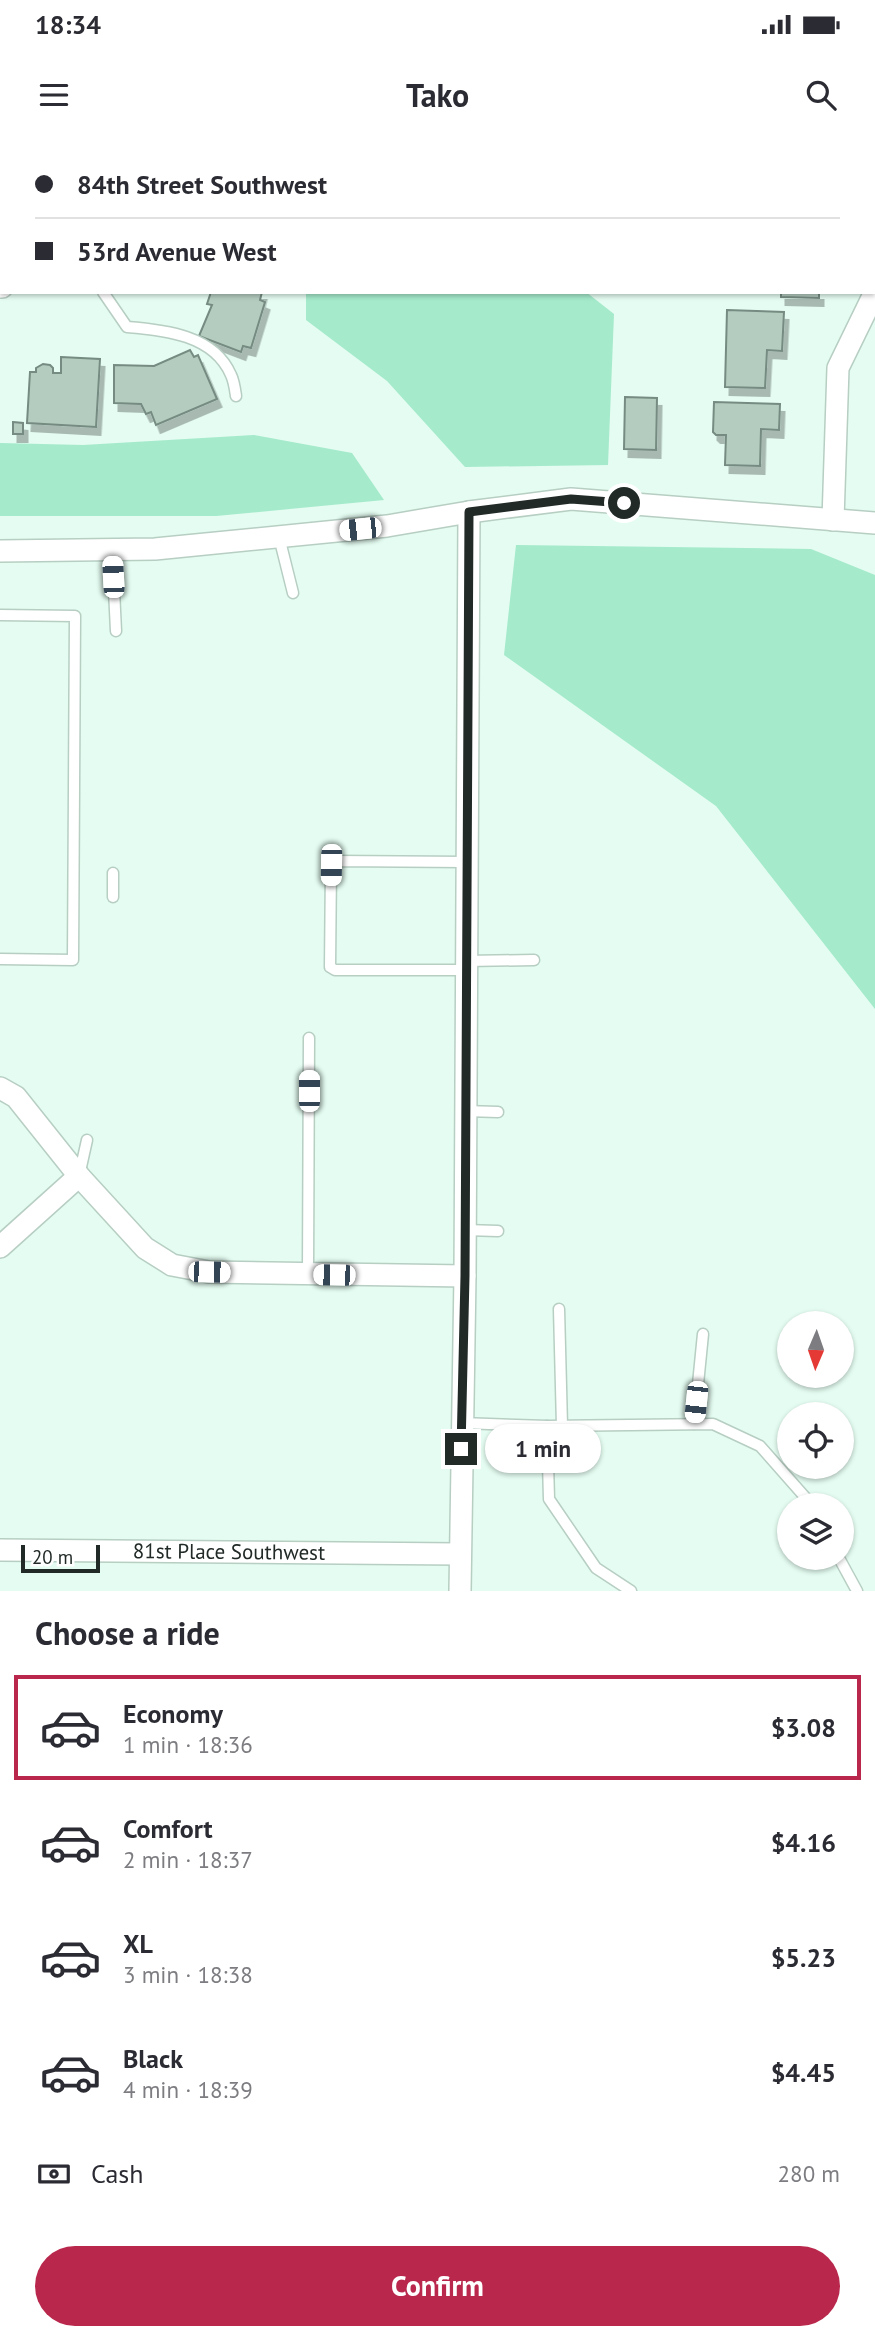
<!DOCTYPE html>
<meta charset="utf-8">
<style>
:root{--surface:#fff;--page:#f7f7f7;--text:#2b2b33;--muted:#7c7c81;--line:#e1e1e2;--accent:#b9284c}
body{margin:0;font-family:"PT Sans",sans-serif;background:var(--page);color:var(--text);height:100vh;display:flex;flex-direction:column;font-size:26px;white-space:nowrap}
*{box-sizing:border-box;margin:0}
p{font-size:23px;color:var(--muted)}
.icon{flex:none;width:38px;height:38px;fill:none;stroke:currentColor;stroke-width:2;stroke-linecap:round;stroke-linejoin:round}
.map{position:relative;height:1451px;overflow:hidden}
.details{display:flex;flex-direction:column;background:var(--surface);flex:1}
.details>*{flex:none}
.guide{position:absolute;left:0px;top:0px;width:875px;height:154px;box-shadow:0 2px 5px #0004;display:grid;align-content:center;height:154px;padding:0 35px;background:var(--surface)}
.needle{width:46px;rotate:182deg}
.buttons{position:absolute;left:777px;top:1171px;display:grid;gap:14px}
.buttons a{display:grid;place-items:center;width:77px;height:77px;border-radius:50%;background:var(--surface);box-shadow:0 2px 5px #0004;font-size:35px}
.scale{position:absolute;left:21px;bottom:18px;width:79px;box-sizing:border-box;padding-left:7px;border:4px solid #212a26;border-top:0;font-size:19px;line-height:24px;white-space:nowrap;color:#212a26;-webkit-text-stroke:5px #fff;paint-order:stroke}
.end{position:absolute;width:32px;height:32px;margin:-16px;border:9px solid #212a26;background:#fff;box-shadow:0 0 0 4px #fff}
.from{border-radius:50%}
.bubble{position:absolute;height:49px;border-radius:24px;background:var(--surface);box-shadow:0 2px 5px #0004;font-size:23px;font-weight:600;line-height:49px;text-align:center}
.car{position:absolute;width:21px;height:42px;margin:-21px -10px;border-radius:9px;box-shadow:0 0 5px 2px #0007;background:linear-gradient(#fff 24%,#345 0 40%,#fff 0 76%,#345 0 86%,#fff 0)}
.guide b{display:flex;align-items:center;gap:24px;height:66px;font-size:26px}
.guide b+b{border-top:2px solid var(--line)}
.guide i{width:18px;height:18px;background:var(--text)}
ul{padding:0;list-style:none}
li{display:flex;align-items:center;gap:21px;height:105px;margin:0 14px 10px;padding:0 21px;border:4px solid transparent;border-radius:0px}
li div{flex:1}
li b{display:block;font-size:26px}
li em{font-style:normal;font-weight:600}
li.current{border-color:var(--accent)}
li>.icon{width:63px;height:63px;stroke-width:1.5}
h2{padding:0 35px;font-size:32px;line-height:84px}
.pay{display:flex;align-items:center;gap:18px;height:77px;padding:0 35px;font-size:26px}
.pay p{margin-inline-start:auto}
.button{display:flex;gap:14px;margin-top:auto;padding:14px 35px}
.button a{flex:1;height:80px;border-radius:42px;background:var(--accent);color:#fff;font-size:28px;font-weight:600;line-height:80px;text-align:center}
.status{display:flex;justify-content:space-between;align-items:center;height:49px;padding:0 35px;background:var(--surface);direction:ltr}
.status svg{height:19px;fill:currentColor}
header{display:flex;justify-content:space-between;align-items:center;height:91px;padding:0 35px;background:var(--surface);font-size:32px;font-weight:600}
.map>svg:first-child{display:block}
.green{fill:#a4eacb}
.building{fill:#b4ccc0;stroke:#768c82;stroke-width:2;filter:url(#shadow)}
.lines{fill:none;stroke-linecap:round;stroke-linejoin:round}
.service-casing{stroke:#b7cec3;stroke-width:13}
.minor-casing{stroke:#b7cec3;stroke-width:24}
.service{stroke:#fff;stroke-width:10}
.minor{stroke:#fff;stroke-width:21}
.route{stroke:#212a26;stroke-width:9}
.labels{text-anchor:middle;stroke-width:7;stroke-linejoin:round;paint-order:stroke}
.street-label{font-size:21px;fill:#212a26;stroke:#fff}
</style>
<div class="status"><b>18:34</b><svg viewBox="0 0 49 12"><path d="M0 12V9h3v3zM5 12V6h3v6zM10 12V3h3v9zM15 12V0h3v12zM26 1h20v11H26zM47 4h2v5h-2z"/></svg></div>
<header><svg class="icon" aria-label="menu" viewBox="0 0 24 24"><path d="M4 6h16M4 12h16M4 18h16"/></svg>Tako<svg class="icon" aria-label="search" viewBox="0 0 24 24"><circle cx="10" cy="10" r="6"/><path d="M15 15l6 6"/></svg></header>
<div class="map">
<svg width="875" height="1451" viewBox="0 0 875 1451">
<defs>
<filter id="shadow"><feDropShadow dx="4.5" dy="8" stdDeviation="0" flood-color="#0004"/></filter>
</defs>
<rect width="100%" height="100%" fill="#e4fcf1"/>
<!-- green -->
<g class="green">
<rect x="308" y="0" width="182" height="2"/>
<path d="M306,152h280l28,22 -6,151 -143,2 -78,-86 -81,-61z"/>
<path d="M254,295l98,18 32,47 -168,16h-216v-73l83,2z"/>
<path d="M516,405l295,4 64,26v434l-159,-203 -212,-151z"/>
</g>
<!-- building -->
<g class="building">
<path d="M216,0h55l-55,2z"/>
<rect x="523" y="0" width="52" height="2"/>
<path d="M770,0h51l-51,2z"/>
<path d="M0,52h2l-1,44h-1z"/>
<path d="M211,152h51l-2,8 5,2 -14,46 -8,-2 -2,6 -42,-16 13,-31 -5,-1z"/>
<path d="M781,152h38v6l-38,-1z"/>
<path d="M727,170l57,2 -2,39 -15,-1 -2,38 -40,-1z"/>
<path d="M190,210l4,7 4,-2 19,44 -61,26 -5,-13 -5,2 -5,-10 -27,-1v-38l40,1z"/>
<path d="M61,217l39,2 -4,68 -69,-4 3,-51h6v-4l7,-4 7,1 3,3v5h8z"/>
<path d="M625,257l32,1 -1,52 -32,-1z"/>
<path d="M714,262l66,2 -1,26 -18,-1 -1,37 -35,-1 1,-30h-10l-3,-3z"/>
<path d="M13,282l10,1v11h-10z"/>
</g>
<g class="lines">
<!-- service casing -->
<g class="service-casing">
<g id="service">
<path d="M103,152l24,35c38,3 87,8 104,48 3,6 4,14 5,21"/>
<path d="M279,397l14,56"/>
<path d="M112,409l4,82"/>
<path d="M0,475l75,1 -2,344 -73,-1"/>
<path d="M113,757v-24"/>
<path d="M466,821l68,-1"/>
<path d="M466,830h-131l-5,-3 1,-102 5,-4 130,1"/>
<path d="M465,971l33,1"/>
<path d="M79,1036l8,-36"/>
<path d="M465,1090l33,1"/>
<path d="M308,1134l1,-236"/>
<path d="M559,1169l3,117"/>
<path d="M461,1283l86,3 166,-2 47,22 52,59"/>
<path d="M694,1284l9,-90"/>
<path d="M547,1286l2,73 47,69 35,23"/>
<path d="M839,1418l18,33"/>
</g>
</g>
<!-- minor casing -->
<g class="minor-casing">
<g id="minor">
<path d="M140,2v-2"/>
<path d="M0,147h2"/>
<path d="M833,380l5,-152 37,-76"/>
<path d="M0,411l155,-2 232,-23 82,-14 102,-13 304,24"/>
<path d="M0,948l16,9 63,79 66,72 27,17 37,7 256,4"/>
<path d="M0,1107l79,-71"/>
<path id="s1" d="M0,1410l459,4"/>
<path d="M460,1451l5,-315 4,-764"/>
</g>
</g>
<!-- service -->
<use href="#service" class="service"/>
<!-- minor -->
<use href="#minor" class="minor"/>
</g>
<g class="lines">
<!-- route -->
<path class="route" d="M461,1309l4,-173 4,-764 102,-13 53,4"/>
</g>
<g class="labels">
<!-- street labels -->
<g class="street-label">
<text dy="7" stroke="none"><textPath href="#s1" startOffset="229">81st Place Southwest</textPath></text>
</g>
</g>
</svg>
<div class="buttons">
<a><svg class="needle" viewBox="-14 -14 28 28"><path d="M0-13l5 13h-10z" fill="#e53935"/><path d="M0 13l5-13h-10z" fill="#7c7c81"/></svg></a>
<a><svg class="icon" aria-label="locate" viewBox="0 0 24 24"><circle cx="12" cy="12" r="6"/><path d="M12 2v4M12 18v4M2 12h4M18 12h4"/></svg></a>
<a><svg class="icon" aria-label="layers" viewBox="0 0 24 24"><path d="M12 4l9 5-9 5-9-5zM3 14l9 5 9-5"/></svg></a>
</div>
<div class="scale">20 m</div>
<i class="end from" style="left:624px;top:363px"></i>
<i class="end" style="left:461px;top:1309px"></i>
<div class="bubble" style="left:485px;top:1284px;width:116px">1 min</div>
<i class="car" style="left:360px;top:389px;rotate:264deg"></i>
<i class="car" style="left:113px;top:437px;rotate:357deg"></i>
<i class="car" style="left:331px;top:725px;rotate:181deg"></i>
<i class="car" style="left:309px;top:951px;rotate:0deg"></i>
<i class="car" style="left:209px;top:1132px;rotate:91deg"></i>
<i class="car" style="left:334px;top:1135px;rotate:271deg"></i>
<i class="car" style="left:696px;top:1262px;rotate:186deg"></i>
<div class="guide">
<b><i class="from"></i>84th Street Southwest</b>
<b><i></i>53rd Avenue West</b>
</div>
</div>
<section class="details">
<h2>Choose a ride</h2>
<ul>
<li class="current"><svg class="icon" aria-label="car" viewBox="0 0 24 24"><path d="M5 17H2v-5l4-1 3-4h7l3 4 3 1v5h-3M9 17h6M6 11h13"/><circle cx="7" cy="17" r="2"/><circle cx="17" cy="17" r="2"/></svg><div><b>Economy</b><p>1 min · 18:36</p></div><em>$3.08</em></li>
<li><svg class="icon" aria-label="car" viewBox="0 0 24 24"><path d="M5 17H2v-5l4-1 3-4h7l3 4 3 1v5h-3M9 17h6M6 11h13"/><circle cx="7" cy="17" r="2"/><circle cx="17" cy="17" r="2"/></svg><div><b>Comfort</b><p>2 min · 18:37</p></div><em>$4.16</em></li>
<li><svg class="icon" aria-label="car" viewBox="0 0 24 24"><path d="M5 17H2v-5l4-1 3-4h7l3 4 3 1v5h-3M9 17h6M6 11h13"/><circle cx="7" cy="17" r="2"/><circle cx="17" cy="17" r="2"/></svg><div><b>XL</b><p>3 min · 18:38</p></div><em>$5.23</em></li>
<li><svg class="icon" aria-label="car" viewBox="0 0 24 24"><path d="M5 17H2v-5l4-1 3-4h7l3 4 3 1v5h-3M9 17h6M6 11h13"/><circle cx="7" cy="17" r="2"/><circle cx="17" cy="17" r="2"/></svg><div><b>Black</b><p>4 min · 18:39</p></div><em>$4.45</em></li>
</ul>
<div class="pay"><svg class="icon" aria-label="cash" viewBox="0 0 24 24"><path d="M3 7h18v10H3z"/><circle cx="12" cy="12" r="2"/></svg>Cash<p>280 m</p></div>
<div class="button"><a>Confirm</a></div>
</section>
